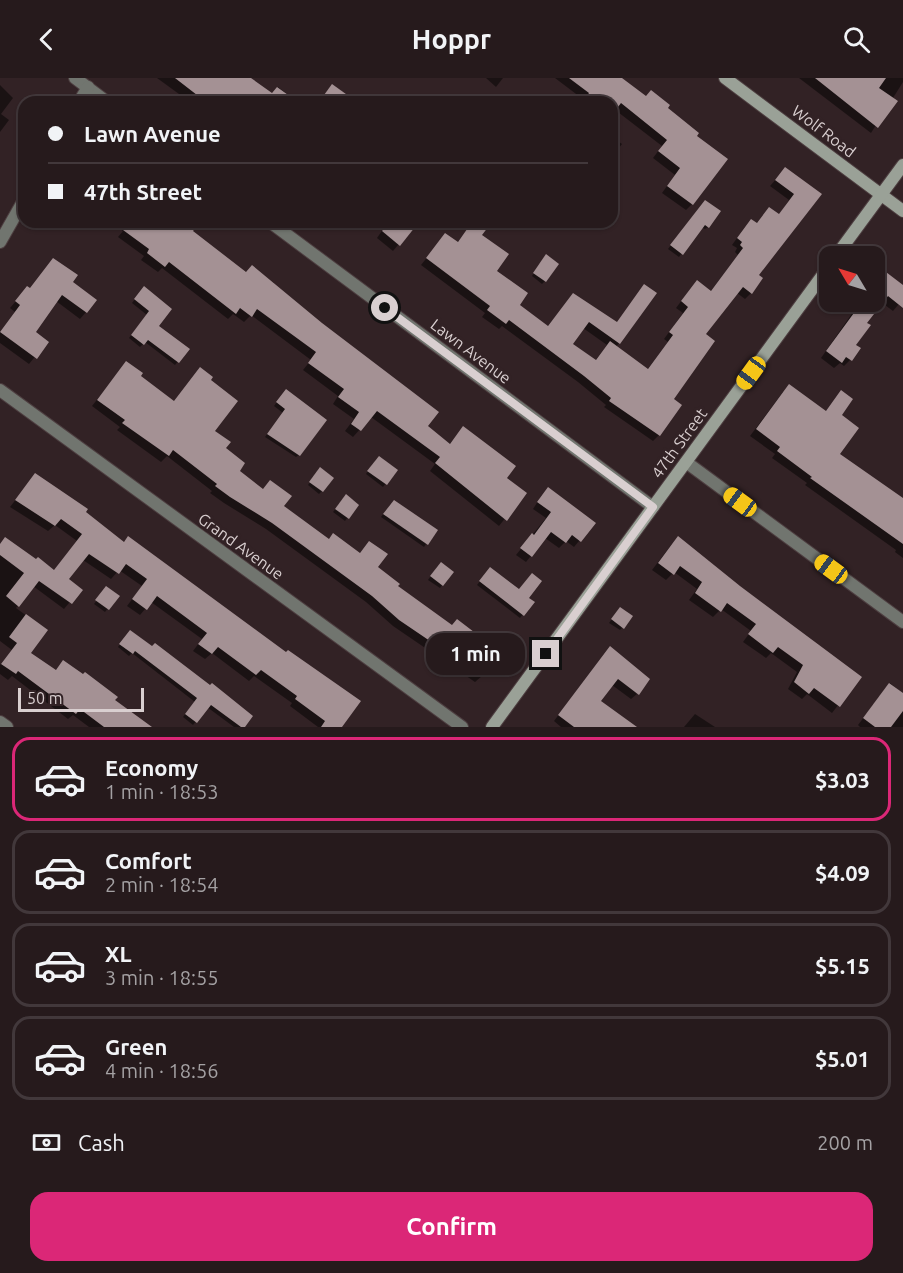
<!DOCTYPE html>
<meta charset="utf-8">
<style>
:root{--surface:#261a1c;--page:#2e2325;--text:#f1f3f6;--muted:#a4a1a3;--line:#42383b;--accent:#db2777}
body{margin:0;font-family:Ubuntu,sans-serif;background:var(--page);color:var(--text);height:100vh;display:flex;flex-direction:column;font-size:22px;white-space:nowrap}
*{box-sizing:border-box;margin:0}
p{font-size:20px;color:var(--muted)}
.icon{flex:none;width:33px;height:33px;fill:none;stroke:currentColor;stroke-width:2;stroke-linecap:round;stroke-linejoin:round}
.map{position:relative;height:649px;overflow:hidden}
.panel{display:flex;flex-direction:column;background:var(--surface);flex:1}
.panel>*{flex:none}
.banner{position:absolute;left:18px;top:18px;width:600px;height:132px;border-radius:18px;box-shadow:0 2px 4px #0004,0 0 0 2px var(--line);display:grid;align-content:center;height:132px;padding:0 30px;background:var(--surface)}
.needle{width:39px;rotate:308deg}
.fabs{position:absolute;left:819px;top:168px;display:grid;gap:12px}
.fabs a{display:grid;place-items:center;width:66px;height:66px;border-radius:12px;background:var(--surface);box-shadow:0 2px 4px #0004,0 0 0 2px var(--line);font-size:30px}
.scale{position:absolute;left:18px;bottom:15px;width:126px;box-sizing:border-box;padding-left:6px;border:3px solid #d9cfd0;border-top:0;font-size:16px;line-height:21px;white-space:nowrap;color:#d9cfd0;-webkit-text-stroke:4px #322225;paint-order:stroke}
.end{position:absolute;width:27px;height:27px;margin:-14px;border:8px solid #d9cfd0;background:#111;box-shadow:0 0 0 3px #111}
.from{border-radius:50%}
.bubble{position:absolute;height:42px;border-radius:18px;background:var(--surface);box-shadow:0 2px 4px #0004,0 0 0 2px var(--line);font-size:20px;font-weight:700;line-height:42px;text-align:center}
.car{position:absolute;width:18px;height:36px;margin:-18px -9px;border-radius:8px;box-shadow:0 0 4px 2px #0007;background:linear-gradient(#f5c518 24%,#345 0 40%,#f5c518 0 76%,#345 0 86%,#f5c518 0)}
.banner b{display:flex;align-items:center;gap:21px;height:57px;font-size:22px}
.banner b+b{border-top:2px solid var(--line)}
.banner i{width:15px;height:15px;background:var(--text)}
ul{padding:10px 0 0;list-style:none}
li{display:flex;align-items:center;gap:18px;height:84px;margin:0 12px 9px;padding:0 18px;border:3px solid var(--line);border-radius:18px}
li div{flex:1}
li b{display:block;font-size:22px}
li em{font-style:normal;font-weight:700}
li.current{border-color:var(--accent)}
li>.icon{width:54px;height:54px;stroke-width:1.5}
.pay{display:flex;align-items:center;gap:15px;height:66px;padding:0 30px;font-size:22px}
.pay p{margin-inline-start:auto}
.action{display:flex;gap:12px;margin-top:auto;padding:12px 30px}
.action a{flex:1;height:69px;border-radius:18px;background:var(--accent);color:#fff;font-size:24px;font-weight:700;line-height:69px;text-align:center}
header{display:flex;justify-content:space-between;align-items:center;height:78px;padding:0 30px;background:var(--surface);font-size:27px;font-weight:700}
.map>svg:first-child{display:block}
.shadow{fill:#0007;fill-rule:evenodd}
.building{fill:#a49194}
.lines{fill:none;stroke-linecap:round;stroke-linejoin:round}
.minor-casing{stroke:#4d3e40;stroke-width:14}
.secondary-casing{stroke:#4d3e40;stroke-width:14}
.minor{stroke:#71756f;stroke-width:12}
.secondary{stroke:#9aa197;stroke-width:12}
.route{stroke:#d9cfd0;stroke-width:8}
.labels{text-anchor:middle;stroke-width:6;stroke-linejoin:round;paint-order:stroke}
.street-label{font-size:16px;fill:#d9cfd0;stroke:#322225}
</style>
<header><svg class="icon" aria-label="back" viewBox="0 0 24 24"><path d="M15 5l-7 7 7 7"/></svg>Hoppr<svg class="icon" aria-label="search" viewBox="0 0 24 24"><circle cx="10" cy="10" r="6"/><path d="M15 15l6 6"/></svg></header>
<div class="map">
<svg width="903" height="649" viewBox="0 0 903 649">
<rect width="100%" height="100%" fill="#322225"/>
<!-- shadow -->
<g class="shadow">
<path d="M157,0h92l22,16 7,-7 19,15h-107z"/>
<path d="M486,0h17l-7,9z"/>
<path d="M555,0h64l26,20 20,10 30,28 -3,68 -6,6 -24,-17 13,-18 -22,-17 9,-12 -48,-37 -2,2v-9h-29l1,-2z"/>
<path d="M799,0h104v4l-32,51z"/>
<path d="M0,7l13,13 -12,16 8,6 -9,12z"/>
<path d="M612,59l10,7 -10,13z"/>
<path d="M785,91l34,25 -62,81 -6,18 -6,6 -8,-6 -33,41 -32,65 -13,36 -6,6 -49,-34 2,-2 -28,-23 -76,-56 -3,3 -17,-12 3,-4 -64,-48 24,-30 12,8 16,-21h11l-4,13 15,36 23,35 29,21 26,-32 46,48 -3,4 31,23 21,-28 -4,-3 19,-26 -7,-5 15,-20 19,4 28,-37 -3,-3 2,-4 -5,-3 13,-18 34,-12 10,-15 -19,-14zM583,250l24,17 -12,16 -24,-17z"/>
<path d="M702,126l6,23 -3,2 -4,-2 -22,30 -11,-8z"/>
<path d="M64,144h14l-6,6z"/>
<path d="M111,144h77l3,9 54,42 7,-6 22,16 -2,3 154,141 23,18 8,-10 68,58 -26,33 -69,-55 5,-7 -64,-47 -18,20 -8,-6 9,-12 -21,-15 5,-8 -35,-26 8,-10 -60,-45 -7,7 -11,-8 -5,5 -66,-51 -4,4 -17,-12 3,-4 -26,-19 5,-6z"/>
<path d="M388,144h29l-24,29 -16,-13z"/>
<path d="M521,144h17l-7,8z"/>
<path d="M544,181l1,22 -3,3 -10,-8z"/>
<path d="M71,205l15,29 -6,7 -24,-18 -22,32 13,9 -18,22 -29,-21v-11l15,-20 -5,-4 17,-20 2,1z"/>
<path d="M903,209v12l-10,12 -12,-9 -16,21 -15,37 -6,6 -4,-3 -6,5 -13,-10 39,-56h14z"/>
<path d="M141,213l16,35 31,23 -13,16 -30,-23 -5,5 -11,-9 18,-23 -15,-12z"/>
<path d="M126,285l13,14 35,25 35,-22 4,51 25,40 90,69 31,14 10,-11 7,25 20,18 55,40 35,18 17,4 -21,28 -7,6 -82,-56 -27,-24 -100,-73 -42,-26 -14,-10 2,-2 -45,-35 -6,6 -44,-32 3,-3 -28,-21z"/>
<path d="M783,314l42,20 15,4 -2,38 65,46v58l-8,-6 1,-2 -91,-65 2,-2 -35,-25 3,-4 -25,-18z"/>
<path d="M283,316l16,61 -3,2 -31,-20 18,-24 -9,-7z"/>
<path d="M376,382l20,10 -13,17 -17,-13z"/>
<path d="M318,394l4,19 -3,3 -11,-9z"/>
<path d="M35,397l88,68 5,-5 213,189h-23l-28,-21 2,-3 -38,-27 -5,5 -37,-28 -7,6 -12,-8 9,-12 -51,-37 -11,13 -13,-9 15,-20 -23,-16 -8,9 -28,-19 -16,20 13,10 -16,19 -31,-23 -17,22 30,22 -17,23 26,19 9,-10 85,65h-60l-16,-12 -5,4 -56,-43 -4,4 -8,-6v-9l12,-15 -12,-9v-97l54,27 23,-30 -22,-16 -7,6 -38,-24z"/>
<path d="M542,417l52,28 -20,24 -8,-6 -7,7 -14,-10 -19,24 -10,-7 30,-37 -13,-9z"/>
<path d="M343,421l14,6 -12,16 -12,-9z"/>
<path d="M391,426l35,40 -2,3 -43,-30z"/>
<path d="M672,466l67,43 121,90 -28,36 -25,-19 -5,5 -14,-10 9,-17 -26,-19 -5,5 -23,-16 8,-11 -30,-22 -8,8 -24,-17 8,-11 -23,-17 -8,8 -14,-10z"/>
<path d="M438,488l4,19 -2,3 -12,-8z"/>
<path d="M487,494l45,30 -12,16 -43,-33z"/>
<path d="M104,513l13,5 -12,16 -11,-8z"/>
<path d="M617,534l5,16 -2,2 -11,-7z"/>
<path d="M128,556l82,53 33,40h-9l-27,-20 -14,18 -10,-8 12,-15 -63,-49 -3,3 -11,-9z"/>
<path d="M604,576l33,40 -6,5 -19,-14 -13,17 35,25h-73l-7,-6z"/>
<path d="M890,605l13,11v33h-43l-2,-2z"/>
<path d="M695,636l20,13h-31z"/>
</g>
<!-- building -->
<g class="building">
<path d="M175,0h76l21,15 5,-6 21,15h-92z"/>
<path d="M569,0h53l24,18 5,-6 19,15 -2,3 31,25 -2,3 31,23 -35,46 -26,-19 13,-18 -22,-17 9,-11 -46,-37 -9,12v-13h-29l6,-9z"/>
<path d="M815,0h71l-7,10 19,13 -20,27z"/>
<path d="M332,6l25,18h-38z"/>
<path d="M785,89l37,27 -63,81 4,3 -11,16 -9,-7 -37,47 9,7 -41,58 8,6 -22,31 -51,-35 2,-3 -27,-22 -75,-56 -3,4 -19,-14 3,-4 -64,-48 19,-25 13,9 14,-20h20l-10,13 27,19 -12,17 31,22 -8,12 28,21 25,-33 44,29 27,-38 13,9 -37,51 -31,-22 -16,22 23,16 14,-19 38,28 25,-34 -4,-3 19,-25 -7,-6 16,-21 14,11 32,-43 -3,-3 2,-3 -5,-4 14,-19 6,4 12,-16 10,7 15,-20 -19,-14z"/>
<path d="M705,122l16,11 -12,17 -4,-3 -22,30 -13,-10z"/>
<path d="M129,144h71l-7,9 53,41 6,-7 70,58 117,89 -11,14 22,18 13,-18 53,40 -9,12 20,15 -20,28 -72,-58 5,-6 -63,-46 -16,20 -10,-7 8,-12 -21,-15 6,-8 -36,-26 8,-11 -59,-43 -5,8 -12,-9 -4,6 -67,-52 -4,5 -18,-14 2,-4 -26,-19z"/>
<path d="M389,144h30l-19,24 -18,-15z"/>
<path d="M546,176l13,10 -13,18 -13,-9z"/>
<path d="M53,180l25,17 -5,7 24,18 -10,13 -25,-18 -26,37 13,10 -12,17 -37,-27 20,-27 -5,-4 12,-15 3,2z"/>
<path d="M882,191l21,16v23l-15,-12 -21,27 4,2 -15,20 5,3 -9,13 -6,-4 -4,6 -16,-12 36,-49h12v-23z"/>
<path d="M144,208l28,23 -13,17 31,23 -11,14 -31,-23 -4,5 -13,-10 18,-24 -15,-12z"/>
<path d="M126,283l17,12 -2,3 33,25 26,-34 13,10 -2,3 27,21 -23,30 16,11 -5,6 19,15 -5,8 23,18 7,-9 22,16 -8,10 45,33 4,-6 27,20 9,-12 19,13 -10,13 22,17 -2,2 54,39 5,-6 30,23 4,-5 14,11 -22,29 -84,-57 -27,-24 -100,-73 -42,-26 -15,-11 2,-2 -44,-34 -4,6 -47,-33 3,-3 -28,-20z"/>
<path d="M789,306l37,27 15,-21 12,9 -11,16 17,13 -19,26 63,44v46l-93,-66 2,-1 -35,-26 3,-4 -24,-18z"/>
<path d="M286,311l41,31 -27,36 -33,-22 18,-25 -9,-7z"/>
<path d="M379,378l19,14 -11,15 -20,-14z"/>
<path d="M320,389l14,11 -11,14 -14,-10z"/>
<path d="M35,395l53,36 -2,3 38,30 4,-6 158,116 2,-2 73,51 -19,26h-21l4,-6 -30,-22 2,-3 -36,-26 -5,5 -38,-28 -6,7 -14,-10 9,-11 -50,-37 -10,14 -15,-11 15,-20 -21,-15 -7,10 -30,-20 -20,25 14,11 -11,14 -33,-23 -20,26 -13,-11 18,-23 -24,-18v-11l5,-7 31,22 2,-2 16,13 28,-36 -21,-15 -6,7 -40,-26z"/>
<path d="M548,409l48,36 -15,19 -9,-7 -6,8 -15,-11 -19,25 -12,-9 12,-15 2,2 17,-23 -14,-10z"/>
<path d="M346,416l13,11 -10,14 -14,-10z"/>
<path d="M394,422l44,30 -10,15 -45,-31z"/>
<path d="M678,458l62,50 122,91 -22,30 -26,-19 -5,6 -15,-12 9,-17 -25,-18 -5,6 -25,-19 8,-10 -29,-21 -6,9 -26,-19 7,-11 -22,-16 -6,9 -16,-12z"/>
<path d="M441,484l13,10 -11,14 -13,-10z"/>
<path d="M490,489l29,22 13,-16 10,8 -13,17 6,4 -11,14 -45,-35z"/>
<path d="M106,508l14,10 -11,14 -14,-10z"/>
<path d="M620,529l13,9 -9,13 -13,-10z"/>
<path d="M26,536l22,16 -17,23 25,17 7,-10 20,14 2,-2 33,25 -3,3 37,27h-48l-24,-18 -4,5 -58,-43 -2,3 -15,-10 16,-21 -8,-6z"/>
<path d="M130,552l22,16 3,-3 55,42 2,-2 41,33 -8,11h-4l-30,-22 -14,18 -12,-9 12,-16 -62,-47 -2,3 -14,-10z"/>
<path d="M610,568l40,33 -11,16 -21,-16 -17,22 36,26h-63l-16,-12z"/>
<path d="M889,605l14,10v18l-12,16h-16l-12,-9z"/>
</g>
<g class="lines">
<!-- minor casing -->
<g class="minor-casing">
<g id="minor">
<path d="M75,0l32,24"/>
<path d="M79,24l9,-15"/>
<path d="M270,144l383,285"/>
<path d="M0,164l24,-42"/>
<path d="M0,312l462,337"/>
<path d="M686,384l217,160"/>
<path d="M0,644l7,5"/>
</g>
</g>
<!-- secondary casing -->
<g class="secondary-casing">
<g id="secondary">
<path d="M725,0l178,133"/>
<path d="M836,178l67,-91"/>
<path d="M492,649l338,-462"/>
</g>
</g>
<!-- minor -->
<use href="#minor" class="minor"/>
<!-- secondary -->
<use href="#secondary" class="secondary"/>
</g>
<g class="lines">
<!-- route -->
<path class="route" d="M385,230l268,199 -107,147"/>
</g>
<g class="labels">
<!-- street labels -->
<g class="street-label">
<text transform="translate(824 53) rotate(37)" y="6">Wolf Road</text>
<text transform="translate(471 273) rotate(37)" y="6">Lawn Avenue</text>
<text transform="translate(679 365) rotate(-54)" y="6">47th Street</text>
<text transform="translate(241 468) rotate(36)" y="6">Grand Avenue</text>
</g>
</g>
</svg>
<div class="fabs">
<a><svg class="needle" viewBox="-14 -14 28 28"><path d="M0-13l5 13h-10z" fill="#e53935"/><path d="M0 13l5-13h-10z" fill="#a4a1a3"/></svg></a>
</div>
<div class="scale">50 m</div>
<i class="end from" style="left:385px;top:230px"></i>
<i class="end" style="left:546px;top:576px"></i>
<div class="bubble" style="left:426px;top:555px;width:99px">1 min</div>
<i class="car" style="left:751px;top:295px;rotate:216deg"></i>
<i class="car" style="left:740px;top:424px;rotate:306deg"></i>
<i class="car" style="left:831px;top:491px;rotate:306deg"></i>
<div class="banner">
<b><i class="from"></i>Lawn Avenue</b>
<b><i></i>47th Street</b>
</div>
</div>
<section class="panel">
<ul>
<li class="current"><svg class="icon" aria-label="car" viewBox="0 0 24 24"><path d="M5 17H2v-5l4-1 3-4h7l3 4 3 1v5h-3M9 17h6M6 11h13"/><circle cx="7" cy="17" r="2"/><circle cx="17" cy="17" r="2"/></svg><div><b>Economy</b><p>1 min · 18:53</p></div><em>$3.03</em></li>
<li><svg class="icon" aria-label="car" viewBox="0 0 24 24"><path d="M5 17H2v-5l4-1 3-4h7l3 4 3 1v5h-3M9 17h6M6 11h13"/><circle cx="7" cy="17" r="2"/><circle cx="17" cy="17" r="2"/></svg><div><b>Comfort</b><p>2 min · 18:54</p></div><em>$4.09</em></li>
<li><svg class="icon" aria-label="car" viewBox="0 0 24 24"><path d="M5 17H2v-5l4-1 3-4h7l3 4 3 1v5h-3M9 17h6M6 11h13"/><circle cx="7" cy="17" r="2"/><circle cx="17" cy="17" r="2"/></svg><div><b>XL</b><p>3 min · 18:55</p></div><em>$5.15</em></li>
<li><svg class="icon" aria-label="car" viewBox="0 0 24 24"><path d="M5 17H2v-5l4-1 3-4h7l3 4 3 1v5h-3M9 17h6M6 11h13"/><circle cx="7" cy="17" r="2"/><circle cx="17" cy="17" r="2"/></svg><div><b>Green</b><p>4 min · 18:56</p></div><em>$5.01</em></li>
</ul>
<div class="pay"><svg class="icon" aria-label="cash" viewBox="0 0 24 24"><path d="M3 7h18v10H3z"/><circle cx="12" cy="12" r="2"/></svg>Cash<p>200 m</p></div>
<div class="action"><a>Confirm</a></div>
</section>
